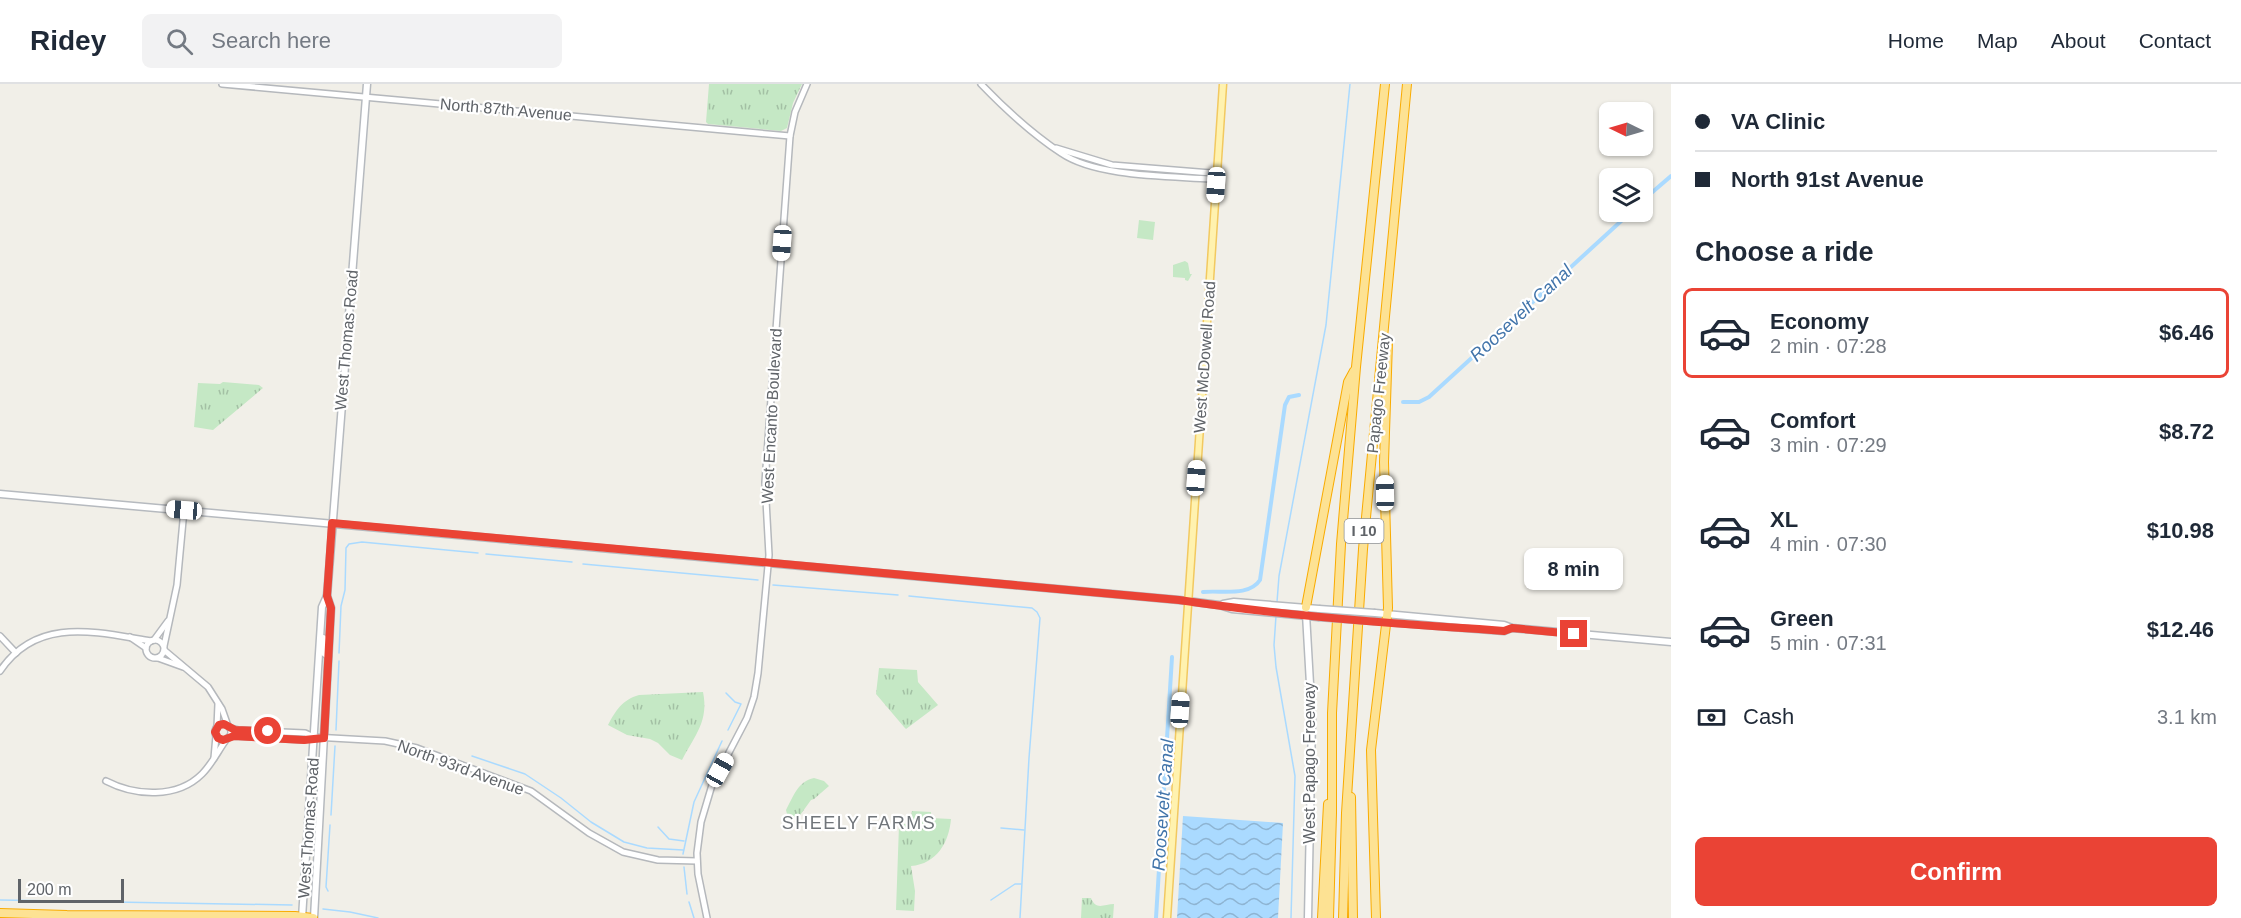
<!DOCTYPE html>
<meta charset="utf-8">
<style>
:root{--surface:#fff;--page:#f2f2f3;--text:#1f2937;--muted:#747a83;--line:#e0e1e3;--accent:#ea4335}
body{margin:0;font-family:Helvetica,sans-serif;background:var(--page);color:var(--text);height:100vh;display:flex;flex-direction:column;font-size:22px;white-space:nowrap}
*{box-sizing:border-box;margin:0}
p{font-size:20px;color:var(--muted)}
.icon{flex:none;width:33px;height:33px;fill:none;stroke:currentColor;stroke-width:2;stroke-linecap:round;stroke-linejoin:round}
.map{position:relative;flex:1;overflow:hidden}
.drawer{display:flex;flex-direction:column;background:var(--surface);width:570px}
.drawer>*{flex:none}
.hud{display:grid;align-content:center;height:132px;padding:0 24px;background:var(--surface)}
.needle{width:39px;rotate:275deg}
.fabs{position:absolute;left:1599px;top:18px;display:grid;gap:12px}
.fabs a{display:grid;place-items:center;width:54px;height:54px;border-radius:9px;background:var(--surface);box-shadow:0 2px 4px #0004;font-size:30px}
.scale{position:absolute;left:18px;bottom:15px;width:106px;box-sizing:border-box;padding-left:6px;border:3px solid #5f6368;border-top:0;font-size:16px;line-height:21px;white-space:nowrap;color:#5f6368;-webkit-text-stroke:4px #fff;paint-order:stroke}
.end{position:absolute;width:27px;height:27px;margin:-14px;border:8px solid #ea4335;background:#fff;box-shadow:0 0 0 3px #fff}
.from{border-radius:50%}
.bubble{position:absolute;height:42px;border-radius:9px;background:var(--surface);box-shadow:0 2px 4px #0004;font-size:20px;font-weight:700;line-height:42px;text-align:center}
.car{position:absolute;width:18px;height:36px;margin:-18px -9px;border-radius:8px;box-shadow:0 0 4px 2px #0007;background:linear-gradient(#fff 24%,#345 0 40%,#fff 0 76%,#345 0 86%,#fff 0)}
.hud b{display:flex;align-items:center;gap:21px;height:57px;font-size:22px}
.hud b+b{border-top:2px solid var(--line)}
.hud i{width:15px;height:15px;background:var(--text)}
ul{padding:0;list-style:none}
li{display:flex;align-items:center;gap:18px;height:90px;margin:0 12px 9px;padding:0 12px;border:3px solid transparent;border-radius:9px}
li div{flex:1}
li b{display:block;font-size:22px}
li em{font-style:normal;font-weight:700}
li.active{border-color:var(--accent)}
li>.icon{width:54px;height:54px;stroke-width:1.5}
h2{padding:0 24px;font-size:27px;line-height:72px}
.pay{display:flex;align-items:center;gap:15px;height:66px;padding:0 24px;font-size:22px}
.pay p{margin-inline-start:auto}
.cta{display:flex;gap:12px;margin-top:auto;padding:12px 24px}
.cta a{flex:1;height:69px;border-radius:9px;background:var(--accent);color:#fff;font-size:24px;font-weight:700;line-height:69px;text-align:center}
header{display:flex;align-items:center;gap:36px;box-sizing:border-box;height:84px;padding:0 30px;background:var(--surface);border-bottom:2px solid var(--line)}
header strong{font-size:28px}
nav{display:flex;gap:33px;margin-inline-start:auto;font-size:21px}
.search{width:420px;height:54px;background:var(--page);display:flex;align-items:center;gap:15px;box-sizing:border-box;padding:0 21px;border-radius:9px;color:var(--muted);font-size:22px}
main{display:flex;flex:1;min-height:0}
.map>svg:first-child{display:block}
.grass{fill:url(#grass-tufts)}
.pitch{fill:#c5e8c5}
.water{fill:url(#water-waves)}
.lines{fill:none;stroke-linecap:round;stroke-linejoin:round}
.stream{stroke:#aadaff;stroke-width:1.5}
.canal{stroke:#aadaff;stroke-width:4}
.tertiary-casing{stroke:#b5b8bc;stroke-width:8}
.secondary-casing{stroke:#b6babf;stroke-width:9}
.primary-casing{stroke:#f2c960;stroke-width:9}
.motorway-casing{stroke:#f9ab00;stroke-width:10}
.tertiary{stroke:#fff;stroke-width:5}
.secondary{stroke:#fff;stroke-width:6}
.primary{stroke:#fff2af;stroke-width:6}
.motorway{stroke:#fde293;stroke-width:8}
.secondary-bridge-casing{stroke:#b6babf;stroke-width:9;stroke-linecap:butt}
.secondary-bridge{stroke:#fff;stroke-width:6}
.route{stroke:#ea4335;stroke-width:8}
.labels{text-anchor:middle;stroke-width:4.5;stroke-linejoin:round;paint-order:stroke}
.shield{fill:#fff;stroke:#8f9295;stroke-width:1.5}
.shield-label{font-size:15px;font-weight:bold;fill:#5f6368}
.street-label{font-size:16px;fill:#5f6368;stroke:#fff}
.water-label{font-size:18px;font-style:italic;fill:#4174aa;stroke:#fff}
.neighbourhood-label{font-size:18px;letter-spacing:1.5px;fill:#70757a;stroke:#fff}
</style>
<header>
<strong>Ridey</strong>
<div class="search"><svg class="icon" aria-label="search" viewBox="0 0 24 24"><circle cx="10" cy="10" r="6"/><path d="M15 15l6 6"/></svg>Search here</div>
<nav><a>Home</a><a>Map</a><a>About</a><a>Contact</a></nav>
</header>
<main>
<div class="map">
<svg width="1671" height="834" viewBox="0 0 1671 834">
<defs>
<pattern id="grass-tufts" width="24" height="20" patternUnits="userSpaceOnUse" patternTransform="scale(1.5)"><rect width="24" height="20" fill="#c5e8c5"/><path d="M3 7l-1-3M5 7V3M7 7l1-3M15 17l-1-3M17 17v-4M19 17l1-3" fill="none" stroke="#a3c0a4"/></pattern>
<pattern id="water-waves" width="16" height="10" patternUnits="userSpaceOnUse" patternTransform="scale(1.5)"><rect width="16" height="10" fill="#aadaff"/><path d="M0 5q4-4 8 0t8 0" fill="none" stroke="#8eb4d2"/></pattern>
</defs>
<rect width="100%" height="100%" fill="#f1efe8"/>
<!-- grass -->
<g class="grass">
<path d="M709,0h93l-9,19 -6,25 -6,3 -73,-7 -2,-2z"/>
<path d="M223,298l36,3 4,3 -50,42 -19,-3 4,-44 22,1z"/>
<path d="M879,584l38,2 1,12 20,23 -32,24 -2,-2 -28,-33z"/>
<path d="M703,608c6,29 -8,43 -21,68l-12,-5 -12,-12 -8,-4 -23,-4 -19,-10c8,-15 14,-25 31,-30z"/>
<path d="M814,694l10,3 5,5 -15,13 -3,1 -13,18 -11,-4 -1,-4c7,-13 12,-29 28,-32z"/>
<path d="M912,727l19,1v6l20,1c-2,23 -14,45 -40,47l4,25 -1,20 -18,-1 3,-85 11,-2z"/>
<path d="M1082,814h9c5,13 13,6 23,6l-1,14h-32z"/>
</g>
<!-- pitch -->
<g class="pitch">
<path d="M1139,136l16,2 -2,18 -16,-2z"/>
<path d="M1185,177l3,2 2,11h2l-4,7 -3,-1v-2l-12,-1v-12z"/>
</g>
<!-- water -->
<path class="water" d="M1183,732l100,7 -5,95h-101z"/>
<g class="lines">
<!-- stream -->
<g class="stream">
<path d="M486,470l86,8"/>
<path d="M583,480l175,16"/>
<path d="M773,501l125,10"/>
<path d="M909,512l123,12 5,4 3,6 -11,140 -9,160"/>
<path d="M1277,518l2,-26 47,-251 24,-241"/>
<path d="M1276,532l-2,29 2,22 19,109 -4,142"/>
<path d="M339,569l2,-47 4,-16 1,-42 3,-4 13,-2 116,11"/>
<path d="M726,609l9,9 6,2 -13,26"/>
<path d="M336,646l3,-69"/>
<path d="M472,672l53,18 36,24 30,24 33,20 23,6 36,2"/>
<path d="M331,731l4,-69"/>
<path d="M658,743l11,12 15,2"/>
<path d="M1001,744l23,2"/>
<path d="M683,770l11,-52 28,-61"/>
<path d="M684,783l3,27"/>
<path d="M328,807l-2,-4 4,-62"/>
<path d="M0,816l292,5"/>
<path d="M991,816l24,-16h6"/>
<path d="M689,818l5,16"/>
<path d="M323,825l27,3 28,6"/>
</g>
<!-- canal -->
<g class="canal">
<path d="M1642,117l29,-25"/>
<path d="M1403,318h16l10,-5 202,-185"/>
<path d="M1203,508c18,-2 46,5 57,-12l25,-175 4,-8 10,-2"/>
<path d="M1156,834l16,-261"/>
</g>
<!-- tertiary casing -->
<g class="tertiary-casing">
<g id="tertiary">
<path d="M222,0l568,52"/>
<path d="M981,0c25,26 50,49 80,69 35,24 106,23 149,26l6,-2"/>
<path d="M1056,64l56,17 99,8 5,4"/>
<path d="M0,552l16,17"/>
<path d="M130,553l16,11"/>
<circle cx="155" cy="565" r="9"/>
<path d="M154,556l14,-19"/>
<path d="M164,562l13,-61 7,-75"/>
<path d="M164,566l44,37 14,22 6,17"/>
<path d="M158,574l25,9"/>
<path d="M0,587c37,-55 95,-39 151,-30"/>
<circle cx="223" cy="648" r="8"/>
<path d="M217,643l1,-23"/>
<path d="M230,644l8,2 67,3 9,4"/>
<path d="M229,653l5,-1 70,4 10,-3 71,4 32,7 114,43 58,42 34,19 35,8 39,1"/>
<path d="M214,674l2,-22"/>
<path d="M106,697c29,15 71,18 96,-7 10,-10 16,-23 24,-34"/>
<path d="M707,834l-9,-44 -1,-21 4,-31 11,-37 35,-67 7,-21 4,-24 11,-118 -4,-73 25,-346 5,-24 12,-28"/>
</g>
</g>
<!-- secondary casing -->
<g class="secondary-casing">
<g id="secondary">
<path d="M0,410l1179,106 40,5 13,4 86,8"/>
<path d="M1223,520l11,-2 85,7"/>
<path d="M1375,529l129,12 8,3 159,14"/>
<path d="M1306,530l6,105 -4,199"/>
<path d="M1374,537l130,10 7,-3"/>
<path d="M323,554l1,15 4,3"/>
<path d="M302,834l20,-311 5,-11"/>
<path d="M314,834l17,-310 -4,-12 3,-38 37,-474"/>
</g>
</g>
<!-- primary casing -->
<g class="primary-casing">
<path id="primary" d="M1167,834l56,-834"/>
</g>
<!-- motorway casing -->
<g class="motorway-casing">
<g id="motorway">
<path d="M1306,523l42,-225 6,-11"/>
<path d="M1351,713l2,121"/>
<path d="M0,829l67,2 228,1 18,2"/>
<path d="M1322,834l6,-114"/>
<path d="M1329,834l3,-105v-100l9,-169 15,-177 29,-283"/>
<path d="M1343,834l3,-105 17,-264 44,-465"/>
<path d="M1376,834l-5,-168 17,-142 -4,-146 4,-120"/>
</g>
</g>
<!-- tertiary -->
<use href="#tertiary" class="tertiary"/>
<!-- secondary -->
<use href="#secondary" class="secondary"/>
<!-- primary -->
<use href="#primary" class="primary"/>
<!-- motorway -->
<use href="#motorway" class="motorway"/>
<!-- secondary-bridge casing -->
<g class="secondary-bridge-casing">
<g id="secondary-bridge">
<path d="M1319,525l56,4"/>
<path d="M1318,533l56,4"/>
</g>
</g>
<!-- secondary-bridge -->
<use href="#secondary-bridge" class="secondary-bridge"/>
</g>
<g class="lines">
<!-- route -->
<path class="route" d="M268,647l-33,-1 -11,-6 -5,1 -4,7 3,6 5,2 11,-4 70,4 20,-2 7,-130 -4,-12 5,-73 847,77c100,15 200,23 300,29l25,2 8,-3 62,6"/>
</g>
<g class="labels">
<!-- shield labels -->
<rect class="shield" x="1344.5" y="435" width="39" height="24" rx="4.5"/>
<g class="shield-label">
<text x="1364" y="452">I 10</text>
</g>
<!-- street labels -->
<g class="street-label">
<text transform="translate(506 25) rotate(5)" y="6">North 87th Avenue</text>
<text transform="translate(346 256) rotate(-85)" y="6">West Thomas Road</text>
<text transform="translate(1204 273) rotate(-86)" y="6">West McDowell Road</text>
<text transform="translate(1378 309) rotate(-84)" y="6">Papago Freeway</text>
<text transform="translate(771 332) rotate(-87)" y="6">West Encanto Boulevard</text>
<text transform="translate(1309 679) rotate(-90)" y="6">West Papago Freeway</text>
<text transform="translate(461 683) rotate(20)" y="6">North 93rd Avenue</text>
<text transform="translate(308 744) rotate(-86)" y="6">West Thomas Road</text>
</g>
<!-- water labels -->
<g class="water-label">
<text transform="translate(1521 229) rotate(-43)" y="6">Roosevelt Canal</text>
<text transform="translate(1163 721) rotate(-86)" y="6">Roosevelt Canal</text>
</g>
<!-- neighbourhood labels -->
<g class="neighbourhood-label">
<text x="859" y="745">SHEELY FARMS</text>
</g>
</g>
</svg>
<div class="fabs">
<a><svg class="needle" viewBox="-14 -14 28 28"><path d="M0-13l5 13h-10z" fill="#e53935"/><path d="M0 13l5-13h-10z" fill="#747a83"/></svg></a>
<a><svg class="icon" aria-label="layers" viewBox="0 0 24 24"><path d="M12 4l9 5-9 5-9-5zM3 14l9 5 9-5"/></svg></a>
</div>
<div class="scale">200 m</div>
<i class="end from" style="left:268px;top:647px"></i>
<i class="end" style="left:1574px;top:550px"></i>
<div class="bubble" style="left:1524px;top:464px;width:99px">8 min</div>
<i class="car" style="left:1216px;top:101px;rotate:184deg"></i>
<i class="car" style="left:782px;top:159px;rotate:184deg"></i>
<i class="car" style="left:1196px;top:394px;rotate:4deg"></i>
<i class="car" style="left:1385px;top:409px;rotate:359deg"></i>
<i class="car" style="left:184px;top:426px;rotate:275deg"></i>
<i class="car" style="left:1180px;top:626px;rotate:4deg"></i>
<i class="car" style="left:720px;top:686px;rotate:29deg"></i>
</div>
<section class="drawer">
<div class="hud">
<b><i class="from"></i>VA Clinic</b>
<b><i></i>North 91st Avenue</b>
</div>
<h2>Choose a ride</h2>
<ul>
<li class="active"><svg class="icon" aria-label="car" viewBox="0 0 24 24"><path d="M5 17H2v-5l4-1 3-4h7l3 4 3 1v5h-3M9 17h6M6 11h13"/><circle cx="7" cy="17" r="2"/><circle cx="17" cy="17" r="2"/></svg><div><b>Economy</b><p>2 min · 07:28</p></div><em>$6.46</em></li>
<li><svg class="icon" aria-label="car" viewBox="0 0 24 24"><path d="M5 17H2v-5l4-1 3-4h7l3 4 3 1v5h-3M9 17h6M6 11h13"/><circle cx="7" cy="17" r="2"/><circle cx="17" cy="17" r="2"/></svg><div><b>Comfort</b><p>3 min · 07:29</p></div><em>$8.72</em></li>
<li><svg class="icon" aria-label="car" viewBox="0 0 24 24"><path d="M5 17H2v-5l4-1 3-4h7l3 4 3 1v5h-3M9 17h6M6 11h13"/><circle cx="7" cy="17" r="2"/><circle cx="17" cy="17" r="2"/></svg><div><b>XL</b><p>4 min · 07:30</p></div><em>$10.98</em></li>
<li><svg class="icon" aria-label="car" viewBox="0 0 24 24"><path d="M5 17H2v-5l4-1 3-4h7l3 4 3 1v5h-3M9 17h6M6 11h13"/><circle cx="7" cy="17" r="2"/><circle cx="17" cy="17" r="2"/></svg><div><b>Green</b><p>5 min · 07:31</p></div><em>$12.46</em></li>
</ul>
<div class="pay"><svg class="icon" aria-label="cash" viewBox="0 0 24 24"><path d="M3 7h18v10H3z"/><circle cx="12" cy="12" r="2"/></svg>Cash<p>3.1 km</p></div>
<div class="cta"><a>Confirm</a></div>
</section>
</main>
